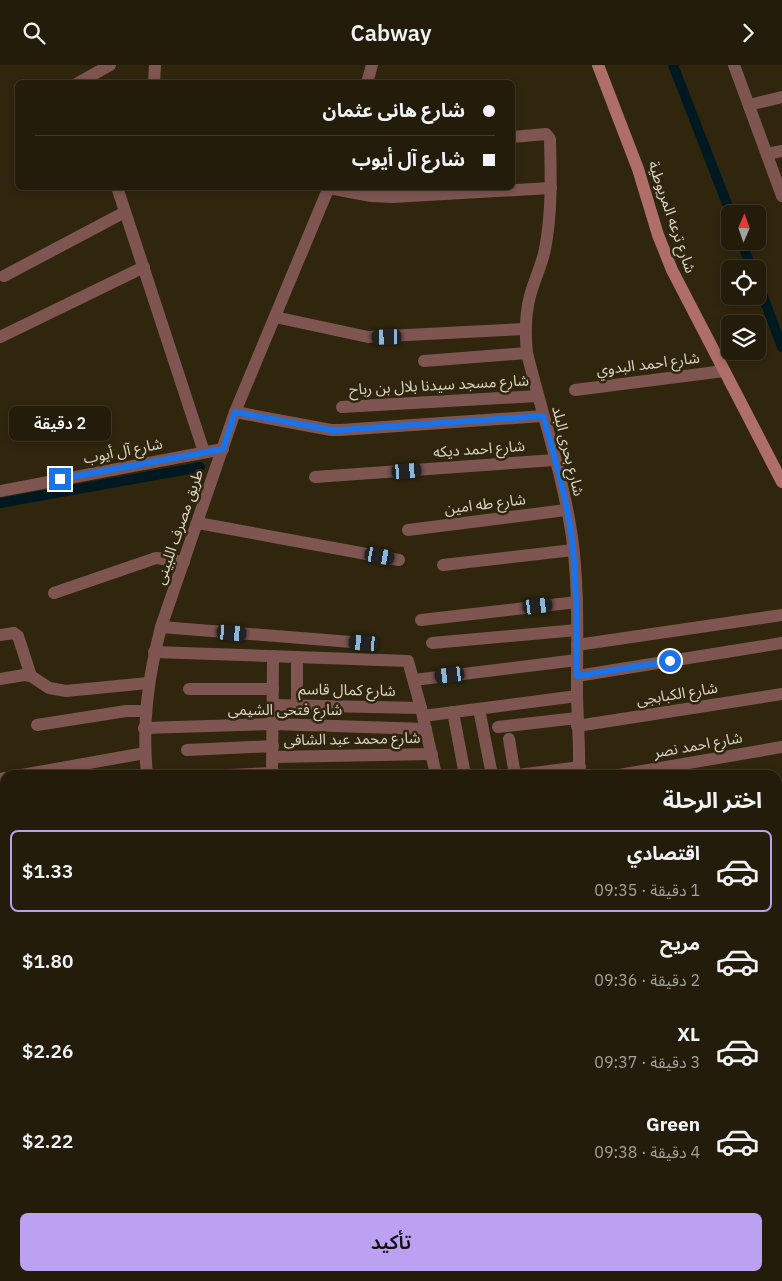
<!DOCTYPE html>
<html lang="ar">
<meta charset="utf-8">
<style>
:root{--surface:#241c0a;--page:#302918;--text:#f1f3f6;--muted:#a3a19c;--line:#413a2b;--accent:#bca0f2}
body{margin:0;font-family:"IBM Plex Sans","Noto Sans Arabic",sans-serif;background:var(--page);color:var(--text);direction:rtl;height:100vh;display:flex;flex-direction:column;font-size:19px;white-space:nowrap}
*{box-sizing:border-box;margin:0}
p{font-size:16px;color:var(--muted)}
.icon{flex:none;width:28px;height:28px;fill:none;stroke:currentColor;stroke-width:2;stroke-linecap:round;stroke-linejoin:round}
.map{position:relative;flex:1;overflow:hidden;direction:ltr}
.drawer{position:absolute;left:0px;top:705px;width:782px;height:511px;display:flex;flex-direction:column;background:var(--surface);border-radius:15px 15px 0 0;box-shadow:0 2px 8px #0003,0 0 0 1px var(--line);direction:rtl}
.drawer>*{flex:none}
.hud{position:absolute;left:15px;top:15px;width:500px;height:110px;border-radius:8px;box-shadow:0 2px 8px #0003,0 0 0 1px var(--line);direction:rtl;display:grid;align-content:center;height:110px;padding:0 20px;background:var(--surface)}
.needle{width:32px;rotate:2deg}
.tools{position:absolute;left:721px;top:140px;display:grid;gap:10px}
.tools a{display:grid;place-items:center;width:45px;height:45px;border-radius:8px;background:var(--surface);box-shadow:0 2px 8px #0003,0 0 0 1px var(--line);font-size:25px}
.end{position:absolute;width:22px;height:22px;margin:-11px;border:6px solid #1a73e8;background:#fff;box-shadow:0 0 0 2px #fff}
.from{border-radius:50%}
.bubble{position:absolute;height:35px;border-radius:8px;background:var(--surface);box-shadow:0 2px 8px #0003,0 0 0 1px var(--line);font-size:16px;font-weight:600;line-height:35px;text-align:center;direction:rtl}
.car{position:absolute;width:15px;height:30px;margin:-15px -8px;border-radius:6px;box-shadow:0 0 4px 1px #0007;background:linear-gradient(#222 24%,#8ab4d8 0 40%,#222 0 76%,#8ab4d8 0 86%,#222 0)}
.hud b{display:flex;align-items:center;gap:18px;height:48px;font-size:19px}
.hud b+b{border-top:1px solid var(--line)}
.hud i{width:12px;height:12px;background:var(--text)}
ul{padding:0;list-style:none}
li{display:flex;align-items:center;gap:15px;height:82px;margin:0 10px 8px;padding:0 10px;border:2px solid transparent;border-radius:8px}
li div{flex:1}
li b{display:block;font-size:19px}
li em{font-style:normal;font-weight:600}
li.selected{border-color:var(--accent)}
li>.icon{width:45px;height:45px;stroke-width:1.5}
h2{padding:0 20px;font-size:22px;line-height:60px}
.cta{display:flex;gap:10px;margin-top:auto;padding:10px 20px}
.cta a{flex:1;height:58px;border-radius:8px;background:var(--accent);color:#111;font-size:20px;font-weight:600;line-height:58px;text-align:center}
header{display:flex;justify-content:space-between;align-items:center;height:65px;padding:0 20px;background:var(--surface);font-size:22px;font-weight:600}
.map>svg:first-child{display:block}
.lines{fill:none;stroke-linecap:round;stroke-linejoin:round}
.canal{stroke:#001921;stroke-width:10}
.minor{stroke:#7e5551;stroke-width:12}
.tertiary{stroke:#7e5551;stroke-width:12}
.secondary{stroke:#af6e67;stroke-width:12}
.route{stroke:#1a73e8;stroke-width:6}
.labels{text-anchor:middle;stroke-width:5;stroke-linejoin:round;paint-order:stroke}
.street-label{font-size:15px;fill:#dcd6c7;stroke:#30260e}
</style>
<header><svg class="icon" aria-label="forward" viewBox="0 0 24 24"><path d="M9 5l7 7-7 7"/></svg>Cabway<svg class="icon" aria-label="search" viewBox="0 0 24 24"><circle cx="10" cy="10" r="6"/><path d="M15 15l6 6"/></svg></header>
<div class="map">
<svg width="782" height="1216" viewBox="0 0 782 1216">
<rect width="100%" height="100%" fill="#30260e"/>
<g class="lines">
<!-- canal -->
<g class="canal">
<path d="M673,0l58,149"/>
<path d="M741,176l11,28"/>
<path d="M758,218l24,64"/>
<path d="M0,438l200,-36"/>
</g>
<!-- minor -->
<g class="minor">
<path d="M78,18l32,-18"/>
<path d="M154,18l1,-18"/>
<path d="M749,40l33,-8"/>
<path d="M512,72l34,-3 4,5c1,36 2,74 -5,110 -3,16 -11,31 -15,47 -5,19 -5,38 -3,57 15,61 36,122 45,184 7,50 5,101 5,151 0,29 3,58 2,87"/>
<path d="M767,89l15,-3"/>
<path d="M117,122l87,265"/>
<path d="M329,123l42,8 22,1 158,-9"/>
<path d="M4,211l121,-64"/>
<path d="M275,252l93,20 157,-8"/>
<path d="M0,272l144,-70"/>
<path d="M424,296l103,-8"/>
<path d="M575,325l149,-19"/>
<path d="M342,342l195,-11"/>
<path d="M235,347l96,18h10l202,-14"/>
<path d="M315,412l240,-17"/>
<path d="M0,426l223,-42"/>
<path d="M198,458l201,37"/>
<path d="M408,465l158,-20"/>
<path d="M443,500l130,-15"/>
<path d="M54,528l102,-35 28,4"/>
<path d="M421,555l156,-18"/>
<path d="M161,562l203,16"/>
<path d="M0,570l14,-2 4,3 13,40"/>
<path d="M432,578l145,-13"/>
<path d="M577,580l205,-30"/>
<path d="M154,587l254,9 13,47 15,67"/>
<path d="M297,592v48"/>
<path d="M577,611l205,-33"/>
<path d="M0,614l24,-4 7,1 18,12 17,3 82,-8"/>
<path d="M414,615l163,-20"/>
<path d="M189,624h84"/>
<path d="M273,640l148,3"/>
<path d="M479,644l13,66"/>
<path d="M453,647l12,63"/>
<path d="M423,651l154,-20"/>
<path d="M37,660l89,-14h19"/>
<path d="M577,661l205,-32"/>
<path d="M498,662l79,-9"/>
<path d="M144,663l129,-4 153,5"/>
<path d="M509,674l6,36"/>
<path d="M187,685l86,-4"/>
<path d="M273,692l159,-3"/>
<path d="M22,710l123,-22"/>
<path d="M229,710l43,-2"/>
<path d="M272,710l1,-119"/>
<path d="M518,710l62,-8"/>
<path d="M619,710l163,-28"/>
<path d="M0,714l5,-1"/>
<path d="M778,772h4"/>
<path d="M0,774l5,-1"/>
<path d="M778,787h4"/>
<path d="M0,829h5"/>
<path d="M778,830h4"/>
<path d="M778,862l4,-1"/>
<path d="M0,876l5,-1"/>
<path d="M778,913h4"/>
<path d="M0,926l5,-1"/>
<path d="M778,975h4"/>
<path d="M0,989l5,-1"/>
<path d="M778,1006l4,1"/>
<path d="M0,1043l5,-1"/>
<path d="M0,1076l5,-1"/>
<path d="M778,1082l4,1"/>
<path d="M0,1130l5,-1"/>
<path d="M778,1150h4"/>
<path d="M0,1174l5,-1"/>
<path d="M0,1208l5,-1"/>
<path d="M259,1211l4,5"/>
<path d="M447,1211l4,5"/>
<path d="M304,1216l19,-5"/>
<path d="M539,1216l12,-5"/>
</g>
<!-- tertiary -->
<g class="tertiary">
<path d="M734,0l48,131"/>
<path d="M367,18l5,-18"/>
<path d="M147,710c-5,-53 1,-97 14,-148l74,-215 94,-225"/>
<path d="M214,1211l2,5"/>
</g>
<!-- secondary -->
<path class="secondary" d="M598,0l40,104 20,66 14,35 110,212"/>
</g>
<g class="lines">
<!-- route -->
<path class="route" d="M60,414l163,-30 12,-37 96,18h10l202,-14c12,43 26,89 30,134 4,42 4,84 4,126l93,-15"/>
</g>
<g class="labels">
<!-- street labels -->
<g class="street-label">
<text transform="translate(672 152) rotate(71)" y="5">شارع ترعه المريوطية</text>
<text transform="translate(648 299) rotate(-7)" y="5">شارع احمد البدوي</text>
<text transform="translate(439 320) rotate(-3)" y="5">شارع مسجد سيدنا بلال بن رباح</text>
<text transform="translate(479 384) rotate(-4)" y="5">شارع احمد ديكه</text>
<text transform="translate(123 386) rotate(-11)" y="5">شارع آل أيوب</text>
<text transform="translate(568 386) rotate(76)" y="5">شارع بحرى البلد</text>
<text transform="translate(485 439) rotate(-7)" y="5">شارع طه امين</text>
<text transform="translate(179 462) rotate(-71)" y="5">طريق مصرف اللبينى</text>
<text transform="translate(347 625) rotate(1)" y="5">شارع كمال قاسم</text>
<text transform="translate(677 629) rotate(-9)" y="5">شارع الكبابجى</text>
<text x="285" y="650">شارع فتحى الشيمى</text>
<text transform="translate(352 674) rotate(-1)" y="5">شارع محمد عبد الشافى</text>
<text transform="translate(698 680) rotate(-10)" y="5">شارع احمد نصر</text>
</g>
</g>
</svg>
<div class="tools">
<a><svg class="needle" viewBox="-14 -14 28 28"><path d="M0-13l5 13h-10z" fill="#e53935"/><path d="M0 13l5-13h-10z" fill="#a3a19c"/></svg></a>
<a><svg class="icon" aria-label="locate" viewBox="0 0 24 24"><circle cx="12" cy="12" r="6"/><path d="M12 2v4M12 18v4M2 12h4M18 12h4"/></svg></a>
<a><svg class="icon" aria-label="layers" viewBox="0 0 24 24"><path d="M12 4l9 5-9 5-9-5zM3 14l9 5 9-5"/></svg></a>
</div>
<i class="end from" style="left:670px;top:596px"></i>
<i class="end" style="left:60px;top:414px"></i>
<div class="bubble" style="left:9px;top:341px;width:102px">2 دقيقة</div>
<i class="car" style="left:387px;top:272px;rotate:269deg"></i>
<i class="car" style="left:407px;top:406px;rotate:86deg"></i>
<i class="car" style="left:380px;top:491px;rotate:100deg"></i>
<i class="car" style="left:538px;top:541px;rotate:83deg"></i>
<i class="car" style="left:232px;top:568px;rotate:95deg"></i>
<i class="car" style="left:364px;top:578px;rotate:275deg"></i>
<i class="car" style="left:450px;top:610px;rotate:263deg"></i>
<div class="hud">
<b><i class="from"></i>شارع هانى عثمان</b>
<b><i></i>شارع آل أيوب</b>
</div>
<section class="drawer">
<h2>اختر الرحلة</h2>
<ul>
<li class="selected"><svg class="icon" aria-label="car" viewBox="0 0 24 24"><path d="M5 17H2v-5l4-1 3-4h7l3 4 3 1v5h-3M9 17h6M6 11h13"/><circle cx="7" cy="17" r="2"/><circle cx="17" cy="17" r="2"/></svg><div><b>اقتصادي</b><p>1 دقيقة · 09:35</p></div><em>$1.33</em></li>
<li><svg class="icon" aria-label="car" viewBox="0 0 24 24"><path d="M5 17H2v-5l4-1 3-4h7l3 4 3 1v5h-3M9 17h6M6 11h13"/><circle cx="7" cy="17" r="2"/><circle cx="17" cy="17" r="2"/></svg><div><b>مريح</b><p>2 دقيقة · 09:36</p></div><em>$1.80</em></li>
<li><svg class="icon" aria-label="car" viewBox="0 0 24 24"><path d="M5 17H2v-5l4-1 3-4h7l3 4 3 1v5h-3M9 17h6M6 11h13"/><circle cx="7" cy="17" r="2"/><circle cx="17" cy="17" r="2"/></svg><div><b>XL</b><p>3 دقيقة · 09:37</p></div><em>$2.26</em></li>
<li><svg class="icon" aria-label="car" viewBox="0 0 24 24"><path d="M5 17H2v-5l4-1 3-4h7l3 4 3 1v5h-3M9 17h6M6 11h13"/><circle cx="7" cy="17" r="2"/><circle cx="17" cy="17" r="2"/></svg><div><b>Green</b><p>4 دقيقة · 09:38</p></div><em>$2.22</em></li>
</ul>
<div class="cta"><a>تأكيد</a></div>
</section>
</div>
